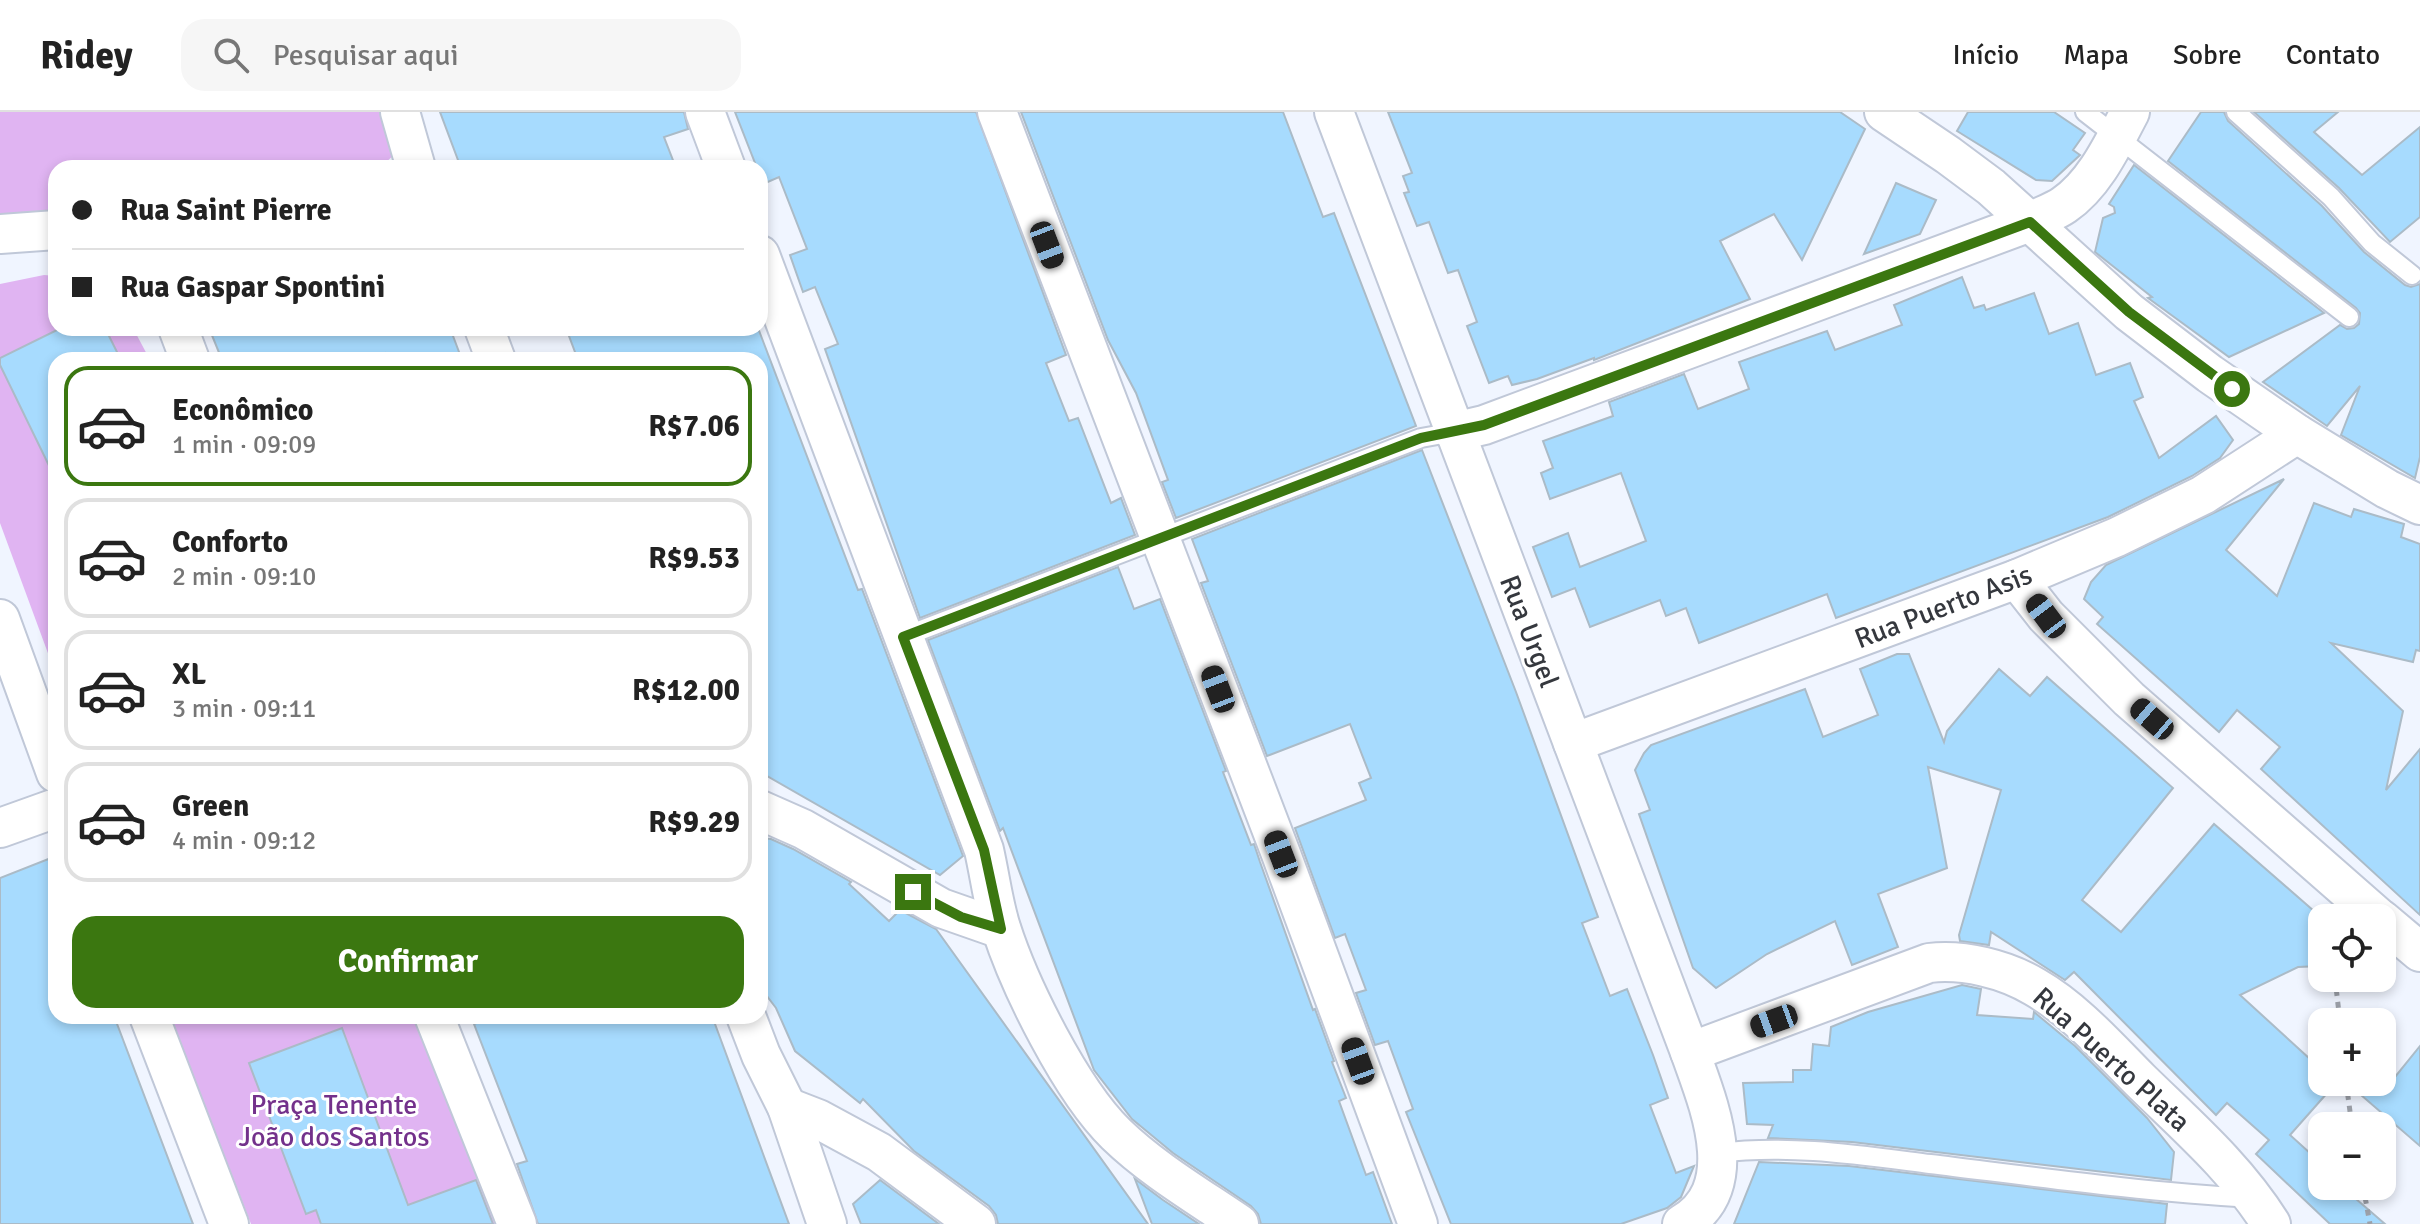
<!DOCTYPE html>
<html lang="pt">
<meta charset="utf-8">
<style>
:root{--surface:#fff;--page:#f6f6f6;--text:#222;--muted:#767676;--line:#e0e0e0;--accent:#3b7710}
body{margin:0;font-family:Signika,sans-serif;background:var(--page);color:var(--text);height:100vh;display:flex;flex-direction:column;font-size:30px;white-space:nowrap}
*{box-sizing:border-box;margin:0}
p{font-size:26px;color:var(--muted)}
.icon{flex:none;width:44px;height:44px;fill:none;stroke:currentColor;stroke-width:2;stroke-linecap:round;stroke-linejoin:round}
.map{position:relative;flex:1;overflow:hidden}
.details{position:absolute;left:48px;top:240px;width:720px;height:672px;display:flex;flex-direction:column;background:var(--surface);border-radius:24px;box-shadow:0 4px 12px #0003}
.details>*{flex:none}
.guide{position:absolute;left:48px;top:48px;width:720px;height:176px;border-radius:24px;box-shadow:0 4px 12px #0003;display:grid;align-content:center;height:176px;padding:0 24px;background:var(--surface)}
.fabs{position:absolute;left:2308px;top:792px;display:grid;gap:16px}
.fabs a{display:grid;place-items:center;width:88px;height:88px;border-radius:16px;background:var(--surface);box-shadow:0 4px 12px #0003;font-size:40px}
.end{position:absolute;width:36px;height:36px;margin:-18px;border:10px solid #3b7710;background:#fff;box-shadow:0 0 0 4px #fff}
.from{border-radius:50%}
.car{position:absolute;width:24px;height:48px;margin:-24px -12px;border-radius:10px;box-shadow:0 0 6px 2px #0007;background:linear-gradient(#222 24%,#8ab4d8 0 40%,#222 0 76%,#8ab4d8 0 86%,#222 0)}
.guide b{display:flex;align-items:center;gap:28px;height:76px;font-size:30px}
.guide b+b{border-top:2px solid var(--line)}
.guide i{width:20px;height:20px;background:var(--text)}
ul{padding:14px 0 0;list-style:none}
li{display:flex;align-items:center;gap:24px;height:120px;margin:0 16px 12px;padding:0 8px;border:4px solid var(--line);border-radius:24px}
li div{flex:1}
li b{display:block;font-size:30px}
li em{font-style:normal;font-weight:800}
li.current{border-color:var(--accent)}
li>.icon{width:72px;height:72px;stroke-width:1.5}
.action{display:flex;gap:16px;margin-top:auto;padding:16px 24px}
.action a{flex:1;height:92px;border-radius:24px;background:var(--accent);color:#fff;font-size:32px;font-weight:800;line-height:92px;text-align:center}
header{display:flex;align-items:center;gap:48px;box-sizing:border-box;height:112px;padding:0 40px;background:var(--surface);border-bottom:2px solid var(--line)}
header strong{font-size:38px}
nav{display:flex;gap:44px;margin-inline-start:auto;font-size:28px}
.search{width:560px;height:72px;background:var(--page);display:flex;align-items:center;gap:20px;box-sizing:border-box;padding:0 28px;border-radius:24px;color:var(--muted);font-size:30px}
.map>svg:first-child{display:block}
.green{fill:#e0b4f2}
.building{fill:#a7dbfe;stroke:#abbbc7;stroke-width:2}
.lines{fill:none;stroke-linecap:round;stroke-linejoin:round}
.service-casing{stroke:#c0c8d8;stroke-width:22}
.minor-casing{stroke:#c0c8d8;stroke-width:42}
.path{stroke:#9da1a9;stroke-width:5;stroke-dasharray:6 6;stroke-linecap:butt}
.service{stroke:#fff;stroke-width:18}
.minor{stroke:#fff;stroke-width:38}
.route{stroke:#3b7710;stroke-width:10}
.labels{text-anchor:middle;stroke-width:6;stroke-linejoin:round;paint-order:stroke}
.street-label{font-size:28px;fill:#35383e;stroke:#fff}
.park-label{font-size:28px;fill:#73318b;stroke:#fff}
</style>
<header>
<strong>Ridey</strong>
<div class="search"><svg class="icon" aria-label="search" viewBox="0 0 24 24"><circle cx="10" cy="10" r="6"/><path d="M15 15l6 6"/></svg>Pesquisar aqui</div>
<nav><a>Início</a><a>Mapa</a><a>Sobre</a><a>Contato</a></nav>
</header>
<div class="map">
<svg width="2420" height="1112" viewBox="0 0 2420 1112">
<rect width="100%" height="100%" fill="#f0f5ff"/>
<!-- green -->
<g class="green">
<path d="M0,0h391c5,26 14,47 -19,56h-316v50h-43l-13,-3z"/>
<path d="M44,163l12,1v52h77l17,32h-94v315l-56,-152v-239z"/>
<path d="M170,904h247l81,208h-247z"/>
</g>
<!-- building -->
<g class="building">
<path d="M440,0h244l4,17 -24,8 12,31h-215z"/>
<path d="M735,0h241l90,243 -20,8 23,58 9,-3 33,85 10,-5 14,37 -215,83 -95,-269 13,-5 -23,-57 -12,5 -13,-37 17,-6 -28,-72 -16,7 -3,-16h-3z"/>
<path d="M1021,0h262l40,105 11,-4 82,213 -240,92 -14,-36 6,-2 -32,-87 -28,-53z"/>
<path d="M1388,0h452l25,17 -63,131 -28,-46 -54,27 30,58 -156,61v-2l-57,21 -25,6 -4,-9 -19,7 -22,-57 10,-4 -19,-52 -10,3 -19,-51 -12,4 -13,-33 5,-1 -6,-16 9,-3z"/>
<path d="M1968,0h86l31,21 -12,17 7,5 -28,26 -16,-1 -79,-49z"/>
<path d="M2201,0h23l4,9 94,85 42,46 41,33 6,2 9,-3v173l-5,21 -74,-43 19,-49 -33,40 -64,-44 77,-57 7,4 7,-1 5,-4 1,-11 -4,-5 -188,-147z"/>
<path d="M2254,0h84l-24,20 48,43 58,-48v90l-30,25 -51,-54z"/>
<path d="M2134,53l190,148 -95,44 -81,-59 4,-1 -57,-45 8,-34 12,-5 -1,-6 -5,-3z"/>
<path d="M1896,71l40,17 -16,34 -56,20z"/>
<path d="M1962,165l12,31 10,-3 2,5 48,-17 15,41 29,-11 18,52 34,-12 13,34 -9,4 25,57 57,-42 17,24 -13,18 -28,18 -84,41 -272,101 -9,-24 -128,49 -13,-35 -20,8 -6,-16 -70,27 -15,-39 -23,9 -19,-50 35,-14 12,34 66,-26 -25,-68 -71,26 -9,-26 12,-5 -10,-27 70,-25 -4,-14 75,-28 14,35 51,-20 -10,-27 88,-31 8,19 67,-25 -8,-20z"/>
<path d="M61,216h44l16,32h-65v120l-56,-115v-7z"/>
<path d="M209,216h241l12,32h-74l-3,-7 -16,7h-147z"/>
<path d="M566,216h192l100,262 4,-1 101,267 -23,19 -180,-103v-412h-182z"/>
<path d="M1422,338l94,242 82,225 -16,6 28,73 17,-7 26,66 15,43 -18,7 26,68 18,-7 -13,31 -14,11 -46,16h-170l-45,-112 7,-3 -25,-68 -13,4 -19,-52 10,-3 -21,-56 -10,4 -40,-110 71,-28 -7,-17 12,-5 -21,-54 -83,32 -66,-173 7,-2 -16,-42z"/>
<path d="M2284,367l-58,71 51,46 37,-93 37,14 3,-8 50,15 -3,13 19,7v107l-4,-1 -3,12 -82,-19 72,68 -17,79 34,-41v166l-159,-146 19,-22 -43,-37 -18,22 -122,-108 6,-7 -19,-18 7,-17 15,-17z"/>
<path d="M1118,455l16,42 26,-10 66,172 -3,1 28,73 3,-1 6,18 53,148 2,-1 19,52 -2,1 14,36 -7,3 27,74 7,-3 19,52h-131l-3,-10 -7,-8 -78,-53 -41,-34 -38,-49 -91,-242 -3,3 -72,-191z"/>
<path d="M1897,542h12l35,88 3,-11 52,-62 31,27 17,-19 126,111 -91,112 39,32 93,-108 108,94 -8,18 6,30 -22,1 -58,28 82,75v12l14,1 -46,52 32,29v22h19l44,38h-55l-74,-70 13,-14 -42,-37 -11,12 -142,-143 -9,8 -74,-48 -2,13 -29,-4 -1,-6 42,-145 -73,-23 19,101 -69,26 20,53 -46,18 -17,-44 -68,33 -51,34 -23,-20 -54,-154 11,-4 -15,-40 9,-17 7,-8 154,-56 18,48 55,-22 -18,-46z"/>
<path d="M760,726l11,1 22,10 58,33 -2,2 40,37 11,-11 36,19 212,295h-150l-2,-9 -7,-9 -75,-55 -51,-52 -3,4 -65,-52 -19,-43 -16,-21z"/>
<path d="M56,744v160h58l79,208h-193v-346z"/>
<path d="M1962,873l19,4 -4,26 56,4 1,-7 41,34 72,72 27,34 -3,28 -319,-38 -84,-4 5,-13 -26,-1 -4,-41 50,-1v-12h18l2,-26 16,2 2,-19 37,-15z"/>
<path d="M494,904h218l77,208h-251l-21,-60 10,-3 -53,-137z"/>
<path d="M342,916l66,177 68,-25 17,44h-172l-5,-14 -10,4 -57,-151z"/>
<path d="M2420,934v100l-74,-64h36v-16l13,11z"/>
<path d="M1759,1050l90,4 318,38 -2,20h-431z"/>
<path d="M1135,1067l28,21 36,24h-47z"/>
<path d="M880,1068l59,44h-78l-8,-20z"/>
</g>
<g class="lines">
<!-- service casing -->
<g class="service-casing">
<g id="service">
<path d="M2085,0l264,205"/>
<path d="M2236,0l95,85 41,46 40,32"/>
<path d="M903,525l518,-199 33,-6"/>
<path d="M1718,1041c71,-9 141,2 212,11 107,13 214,28 322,34"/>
</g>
</g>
<!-- minor casing -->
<g class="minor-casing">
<g id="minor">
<path d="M400,0l16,56"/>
<path d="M705,0l21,56"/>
<path d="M997,0l284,742 137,370"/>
<path d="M1334,0l356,940c18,51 55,136 -8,172"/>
<path d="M1884,0l64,43 43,32 138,125 81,62 87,60 90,55 33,16"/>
<path d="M0,122l56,-4"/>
<path d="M760,143l224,595c6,26 9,53 17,78 19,59 70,162 115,206 36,35 82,62 123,90"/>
<path d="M178,216l12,32"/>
<path d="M484,216l12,32"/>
<path d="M1454,320l30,-7 546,-203c11,-6 24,-10 34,-17 31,-21 49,-61 66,-93"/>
<path d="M2017,467l29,37 83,83 250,219"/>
<path d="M0,507l56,154"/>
<path d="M1573,631l444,-164 100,-42 86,-42 94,-61"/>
<path d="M760,698l43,19 138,79 60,21"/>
<path d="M0,716l56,-20"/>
<path d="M2382,808l38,32"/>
<path d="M149,904l80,208"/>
<path d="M434,904l83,208"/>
<path d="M746,904l15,39 26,52 40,117"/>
<path d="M1690,940l239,-89c35,-4 76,6 106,24 40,23 73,61 105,93 47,46 96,88 131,144"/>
<path d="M787,995l31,12 61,33 97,72"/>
</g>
</g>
<!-- path -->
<g class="path">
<path d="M2335,866l5,44"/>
<path d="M2346,970l6,44"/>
<path d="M2363,1074l7,38"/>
</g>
<!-- service -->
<use href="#service" class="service"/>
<!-- minor -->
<use href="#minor" class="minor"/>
</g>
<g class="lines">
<!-- route -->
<path class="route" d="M913,780l48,25 40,12 -17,-79 -81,-213 518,-199 63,-13 546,-203 99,90 103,77"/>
</g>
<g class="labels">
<!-- street labels -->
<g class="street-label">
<text transform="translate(1943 494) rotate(-21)" y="10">Rua Puerto Asis</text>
<text transform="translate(1530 519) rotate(69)" y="10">Rua Urgel</text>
<text transform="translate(2112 947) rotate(42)" y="10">Rua Puerto Plata</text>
</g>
<!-- park labels -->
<g class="park-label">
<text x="334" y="1002">Praça Tenente<tspan x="334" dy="32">João dos Santos</tspan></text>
</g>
</g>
</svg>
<div class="fabs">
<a><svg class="icon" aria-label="locate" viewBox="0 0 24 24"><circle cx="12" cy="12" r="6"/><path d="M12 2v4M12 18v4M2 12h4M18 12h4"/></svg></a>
<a>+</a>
<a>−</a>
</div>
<i class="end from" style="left:2232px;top:277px"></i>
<i class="end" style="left:913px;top:780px"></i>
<i class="car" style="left:1047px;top:133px;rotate:159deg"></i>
<i class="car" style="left:2046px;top:504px;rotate:323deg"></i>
<i class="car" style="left:1218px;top:577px;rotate:339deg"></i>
<i class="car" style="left:2152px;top:607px;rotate:311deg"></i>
<i class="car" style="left:1281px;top:742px;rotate:339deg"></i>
<i class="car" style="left:1774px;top:909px;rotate:250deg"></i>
<i class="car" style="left:1358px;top:949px;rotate:340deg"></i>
<div class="guide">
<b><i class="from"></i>Rua Saint Pierre</b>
<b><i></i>Rua Gaspar Spontini</b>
</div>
<section class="details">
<ul>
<li class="current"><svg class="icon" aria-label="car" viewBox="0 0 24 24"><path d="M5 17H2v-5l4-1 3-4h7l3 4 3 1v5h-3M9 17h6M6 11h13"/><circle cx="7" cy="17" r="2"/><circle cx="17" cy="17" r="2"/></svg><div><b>Econômico</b><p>1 min · 09:09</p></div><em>R$7.06</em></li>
<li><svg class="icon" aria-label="car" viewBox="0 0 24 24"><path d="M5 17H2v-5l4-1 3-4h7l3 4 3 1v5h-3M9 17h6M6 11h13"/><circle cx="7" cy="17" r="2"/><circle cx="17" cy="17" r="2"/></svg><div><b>Conforto</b><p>2 min · 09:10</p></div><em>R$9.53</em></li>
<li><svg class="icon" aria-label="car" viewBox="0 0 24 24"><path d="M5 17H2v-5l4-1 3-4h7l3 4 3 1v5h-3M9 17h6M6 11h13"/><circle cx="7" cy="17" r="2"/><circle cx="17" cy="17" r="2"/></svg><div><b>XL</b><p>3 min · 09:11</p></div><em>R$12.00</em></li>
<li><svg class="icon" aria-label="car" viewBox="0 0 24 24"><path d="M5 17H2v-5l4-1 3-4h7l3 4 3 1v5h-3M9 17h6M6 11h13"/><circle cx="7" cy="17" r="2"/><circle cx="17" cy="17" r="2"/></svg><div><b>Green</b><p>4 min · 09:12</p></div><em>R$9.29</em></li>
</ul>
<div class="action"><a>Confirmar</a></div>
</section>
</div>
